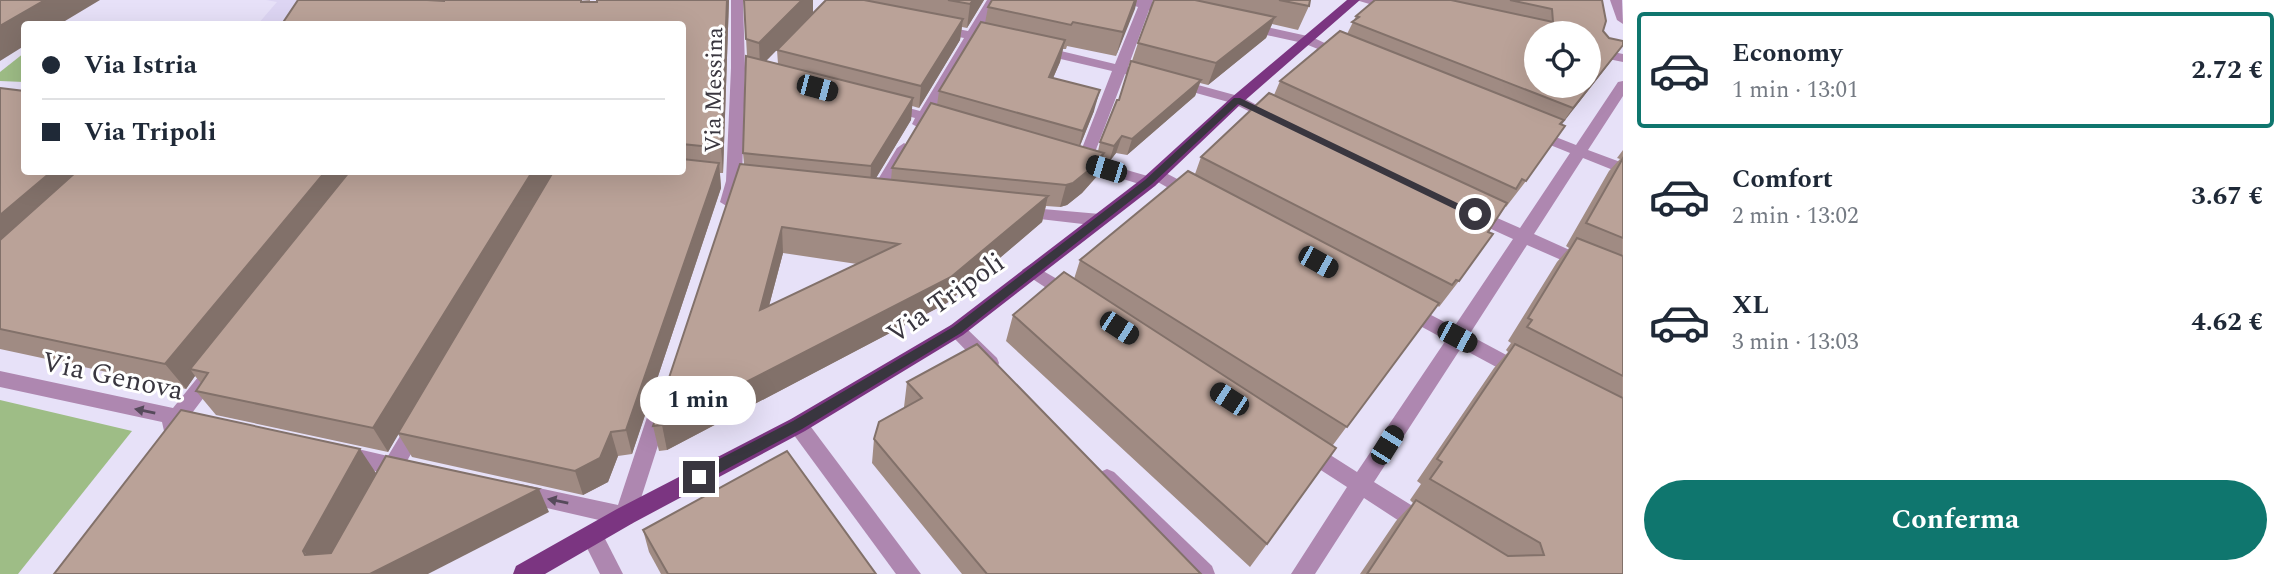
<!DOCTYPE html>
<html lang="it">
<meta charset="utf-8">
<style>
:root{--surface:#fff;--page:#f2f2f3;--text:#1f2937;--muted:#747a83;--line:#e0e1e3;--accent:#0f766e}
body{margin:0;font-family:Spectral,serif;background:var(--page);color:var(--text);height:100vh;display:flex;flex-direction:column;font-size:26px;white-space:nowrap}
*{box-sizing:border-box;margin:0}
p{font-size:23px;color:var(--muted)}
.icon{flex:none;width:38px;height:38px;fill:none;stroke:currentColor;stroke-width:2;stroke-linecap:round;stroke-linejoin:round}
.map{position:relative;flex:1;overflow:hidden}
.drawer{display:flex;flex-direction:column;background:var(--surface);width:665px}
.drawer>*{flex:none}
.top-card{position:absolute;left:21px;top:21px;width:665px;height:154px;border-radius:7px;box-shadow:0 7px 28px #0002;display:grid;align-content:center;height:154px;padding:0 21px;background:var(--surface)}
.controls{position:absolute;left:1524px;top:21px;display:grid;gap:14px}
.controls a{display:grid;place-items:center;width:77px;height:77px;border-radius:50%;background:var(--surface);box-shadow:0 7px 28px #0002;font-size:35px}
.end{position:absolute;width:32px;height:32px;margin:-16px;border:9px solid #39363f;background:#fff;box-shadow:0 0 0 4px #fff}
.from{border-radius:50%}
.bubble{position:absolute;height:49px;border-radius:24px;background:var(--surface);box-shadow:0 7px 28px #0002;font-size:23px;font-weight:700;line-height:49px;text-align:center}
.car{position:absolute;width:21px;height:42px;margin:-21px -10px;border-radius:9px;box-shadow:0 0 5px 2px #0007;background:linear-gradient(#222 24%,#8ab4d8 0 40%,#222 0 76%,#8ab4d8 0 86%,#222 0)}
.top-card b{display:flex;align-items:center;gap:24px;height:66px;font-size:26px}
.top-card b+b{border-top:2px solid var(--line)}
.top-card i{width:18px;height:18px;background:var(--text)}
ul{padding:12px 0 0;list-style:none}
li{display:flex;align-items:center;gap:21px;height:116px;margin:0 14px 10px;padding:0 7px;border:4px solid transparent;border-radius:7px}
li div{flex:1}
li b{display:block;font-size:26px}
li em{font-style:normal;font-weight:700}
li.on{border-color:var(--accent)}
li>.icon{width:63px;height:63px;stroke-width:1.5}
.cta{display:flex;gap:14px;margin-top:auto;padding:14px 21px}
.cta a{flex:1;height:80px;border-radius:42px;background:var(--accent);color:#fff;font-size:28px;font-weight:700;line-height:80px;text-align:center}
main{display:flex;flex:1;min-height:0}
.map>svg:first-child{display:block}
.built{fill:#ddd5f3}
.green{fill:#9ebd86}
.lines{fill:none;stroke-linecap:round;stroke-linejoin:round}
.minor{fill:#ae87b0;fill-rule:evenodd}
.major{fill:#7b3581;fill-rule:evenodd}
.wall{fill:#a08b83;fill-rule:evenodd}
.shaded-wall{fill:#82716a}
.building{fill:#baa298;stroke:#82716a;stroke-width:2;fill-rule:evenodd}
.oneway{fill:#564a5b}
.route{fill:#39363f}
.labels{text-anchor:middle;stroke-width:6;stroke-linejoin:round;paint-order:stroke}
.far-street-label{font-size:23px;fill:#39363f;stroke:#fff}
.street-label{font-size:28px;fill:#39363f;stroke:#fff}
</style>
<main>
<div class="map">
<svg width="1623" height="574" viewBox="0 0 1623 574">
<rect width="100%" height="100%" fill="#e7e1f8"/>
<!-- built -->
<path class="built" d="M266,0h105l-16,24h-97l19,-22z"/>
<!-- green -->
<g class="green">
<path d="M24,53v29l-24,-1v-9z"/>
<path d="M0,400l132,31 -114,143h-18z"/>
</g>
<g class="lines">
<!-- minor -->
<g class="minor">
<path d="M731,0h12l2,68 -3,113 -6,21 -8,5 -8,-5 6,-21 5,-113z"/>
<path d="M987,0h12l-19,33 22,7 -7,4 -19,-4 -44,74 17,5 2,3 -2,3 -22,-3 -8,6 -7,-4 3,-6 -30,-8 -2,-3 7,-4 30,8 44,-73 -32,-6 -1,-3 6,-4 31,6z"/>
<path d="M1115,0h38l-1,3 27,8 -6,4 -24,-5 -21,57 26,6 2,3 -7,4 -24,-6 -33,86 59,17 1,-6h10l38,20 2,4 -2,4h-12l-32,-18 -1,5 -6,1 -75,-23 -3,-3 8,-5 33,-85 -77,-18 -2,-3 7,-4 75,18 23,-57z"/>
<path d="M1356,0h22l21,7 -6,4z"/>
<path d="M1610,0h12l1,24 -6,-4z"/>
<path d="M1248,23l64,14 40,19 -7,4 -42,-17 -60,-13 -1,-3z"/>
<path d="M1589,47l34,7v8l-34,-7z"/>
<path d="M1176,79l66,18 39,21 -2,3h-10l-37,-18 -61,-17v-6z"/>
<path d="M1623,81v15l-35,54 35,13v11l-40,-16 -49,76 89,40v13l-96,-42 -58,90 58,31 3,5 -3,5 -7,3 -7,-3 -52,-28 -87,134 58,36 3,7 -3,7 -8,3 -8,-3 -52,-34 -49,76h-24l56,-87 -48,-31 -3,-6 3,-6 7,-3 7,3 44,28 89,-132 -46,-25 -3,-5 3,-5h12l42,22 59,-88 -46,-21 -2,-4 2,-4h12l41,18 50,-75 -42,-17 -2,-3 2,-3h10l38,15 42,-63z"/>
<path d="M904,143l7,5 -29,52 -6,1 -6,-1 -2,-4 29,-48z"/>
<path d="M1020,207l80,7 8,6 -8,6 -86,-10 -2,-4z"/>
<path d="M1031,264l47,27 3,5 -3,5h-12l-41,-27 -3,-4z"/>
<path d="M957,323l6,2 34,33 2,5 -2,5 -7,2 -7,-2 -32,-33 -3,-5 3,-5z"/>
<path d="M210,368l7,3 3,5 -28,37 13,3 3,6 -3,6 -7,2 -17,-3 -10,6 -7,-2 -2,-9 -162,-35v-16l173,37 30,-37z"/>
<path d="M661,397l7,2 3,6 -38,118 -8,3 -113,-26 -3,-7 3,-7 8,-2 98,21 33,-100 3,-6z"/>
<path d="M798,417l7,2 116,155h-25l-105,-143 -3,-6 3,-6z"/>
<path d="M416,419l7,2 3,6 -19,34 6,7 -3,6 -11,2 -4,5 -7,3 -7,-3 -2,-9 -41,-11 -3,-6 3,-6 7,-3 43,10 21,-35z"/>
<path d="M1107,469l7,3 98,94 3,8h-27l-88,-90 -3,-6 3,-6z"/>
<path d="M592,526l8,3 23,45h-23l-19,-38 3,-7z"/>
</g>
<!-- major -->
<path class="major" d="M1347,0h13l-118,103 -87,83 -192,149 -158,96 -172,92 -88,51h-32l3,-8 101,-57 174,-90 160,-94 192,-147 89,-81z"/>
</g>
<!-- wall -->
<g class="wall">
<path d="M590,0v2l139,-2 -6,173h-3l1,15 -89,266 -14,2 -10,26 -25,13 -171,-38 -14,-23 -10,18 -172,-37 -20,-24 5,-8 -6,-7 -9,13 -186,-40v-261l24,84h658v-148h-400z"/>
<path d="M744,0l69,13 -47,48 12,3 -1,-14 49,-50h158l-17,28 -5,-1 -2,13 -41,68 -7,-2 -1,14 -35,58 15,2 1,-12 45,-63 2,-14 46,-68 3,-16 4,-7h145l-21,56 -49,-10 -1,3h-3l-3,13 -7,16 41,33 -14,35 18,5 2,-9 19,-42 19,-57 16,-43h156l-1,6 -11,24 -26,-6 -6,14 -58,47 -8,-2 -5,13 -68,59 -11,-2 -7,9 -7,-2 -4,15 -16,18 -15,12 -7,2 -14,-1 -4,16 -95,81 -280,147 -8,1 -6,-25 91,-262 -1,-11 4,-97zM783,253l74,11 -88,42z"/>
<path d="M1375,0h227l1,31 6,7 14,7 -62,80 -35,56 -20,26 -1,-1 -46,75 -20,26 -2,-2 -104,140 -66,99 -17,23 -244,-226 7,-26 61,-36 6,-19 115,-86 6,-17 73,-62 6,-14 67,-47 9,-18z"/>
<path d="M1623,150v424h-263l36,-53 17,-18 -3,-3 11,-16 -4,-3 77,-113 14,-16 -2,-2 5,-7 -3,-2 49,-79 12,-14 -3,-2 43,-75 11,-12 -3,-1z"/>
<path d="M907,382l294,192h-239l-90,-111 2,-24 31,-31 -1,-1z"/>
<path d="M643,530l233,44h-215l-12,-22z"/>
</g>
<!-- shaded-wall -->
<g class="shaded-wall">
<path d="M45,0h55l-40,24h-36v22l-24,15v-35z"/>
<path d="M727,0h2l-6,173 -2,-25z"/>
<path d="M802,0h11v13l-53,54 -1,-24z"/>
<path d="M973,0h11l-17,28 3,-24z"/>
<path d="M1135,0h2l-2,9 -19,47 7,-24z"/>
<path d="M1275,17l-9,21 -58,47 8,-22z"/>
<path d="M963,19l-3,21 -41,68 2,-22z"/>
<path d="M1065,40l-5,22 -16,37 5,-22z"/>
<path d="M1623,45l-15,20 -53,68 18,-25z"/>
<path d="M1201,80l-6,16 -68,59 5,-16z"/>
<path d="M1100,90l-6,21 -17,42 6,-22z"/>
<path d="M913,98l-2,22 -41,68 1,-22z"/>
<path d="M1122,136l-6,17 -7,9 5,-16z"/>
<path d="M1104,153l-6,22 -16,18 -15,12 -7,2 6,-22z"/>
<path d="M719,163l2,25 -89,266 -6,-24z"/>
<path d="M51,172h49l-100,88v-45z"/>
<path d="M325,172h33l-168,197 5,7 -9,13 -21,-25z"/>
<path d="M532,172h22l-166,280 -15,-24z"/>
<path d="M1048,196l-6,26 -95,81 -280,147 -5,-25z"/>
<path d="M782,227l1,26 -22,83 -1,-26z"/>
<path d="M611,432l7,24 -10,26 -25,13 -8,-24z"/>
<path d="M360,449l16,24 -54,100 -19,-22z"/>
<path d="M539,489l10,23 -121,62h-58z"/>
</g>
<!-- building -->
<g class="building">
<path d="M0,0h45l-45,26z"/>
<path d="M298,0h129l17,1v-1h137v2h16v-2h130l-6,148 -39,-4v-120h-400z"/>
<path d="M744,0h58l-43,43 -13,-4z"/>
<path d="M826,0h38l99,19 -42,67 -144,-36z"/>
<path d="M948,0h25l-3,4z"/>
<path d="M992,0h143l-12,32 -50,-10 -2,3 -83,-18z"/>
<path d="M1154,0h41l80,17 -59,46 -78,-20z"/>
<path d="M1279,0h31l-1,6z"/>
<path d="M1375,0h76l102,22 -1,-13 -42,-9h92l4,21 -3,10 6,7 14,3v4l-50,63 -221,-86 7,-5 -3,-1zM1536,33h53v53h-53z"/>
<path d="M981,22l84,18 -16,37 51,13 -17,41 -144,-40z"/>
<path d="M1340,31l224,89 -4,4 5,2 -39,55 -4,-2 -6,10 -236,-108z"/>
<path d="M746,56l167,42 -42,68 -128,-13z"/>
<path d="M1131,61l70,19 -69,59 -10,-3 -8,10 -14,-4 17,-42h2z"/>
<path d="M0,88l24,3v81h27l-51,43z"/>
<path d="M1269,93l238,110 -19,29 5,2 -34,47 -3,-1 -4,5 -251,-128z"/>
<path d="M931,103l173,50 -15,17 -16,13 -7,2 -174,-17z"/>
<path d="M1623,158v80l-37,-15z"/>
<path d="M682,159l37,4 -93,267 -15,2 -11,26 -25,13 -177,-38 155,-261h129z"/>
<path d="M740,164l308,32 -97,81 -289,148 -9,1zM782,227l117,17 -139,66z"/>
<path d="M1188,171l251,132 -92,124 -267,-167z"/>
<path d="M76,172h249l-160,192 -165,-35v-89z"/>
<path d="M349,172h183l-159,256 -177,-37 12,-18 -18,-4z"/>
<path d="M1577,238l46,18v120l-96,-49 5,-7 -4,-2z"/>
<path d="M1064,272l272,176 -69,96 -254,-229z"/>
<path d="M977,344l224,230h-214l-113,-135 5,-17 43,-24 -15,-16z"/>
<path d="M1515,344l108,54v176h-256l49,-74 92,56 36,-1 -4,-12 -110,-64 12,-17 -5,-3z"/>
<path d="M181,410l179,39 -57,102 2,4 26,-2 55,-97 153,33 -169,85h-316z"/>
<path d="M787,451l89,123h-208l-25,-44z"/>
</g>
<!-- one-way arrows -->
<defs><path id="oneway-solid" d="M-6-.8H1V-3.2L6.5 0L1 3.2V.8H-6Z" transform="scale(1.75)"/></defs>
<g class="oneway">
<use href="#oneway-solid" transform="translate(145 411) rotate(-168)"/>
<use href="#oneway-solid" transform="translate(558 501) rotate(-168)"/>
</g>
<!-- route -->
<path class="route" d="M1234,98h6l240,116 -9,3 -233,-113 -86,80 -191,149 -159,96 -98,52h-10v-9l99,-51 160,-94 192,-147z"/>
<g class="labels">
<!-- far-street labels -->
<g class="far-street-label">
<text transform="translate(713 90) rotate(-89)" y="8">Via Messina</text>
</g>
<!-- street labels -->
<g class="street-label">
<text transform="translate(945 297) rotate(-35)" y="10">Via Tripoli</text>
<text transform="translate(113 375) rotate(12)" y="10">Via Genova</text>
</g>
</g>
</svg>
<div class="controls">
<a><svg class="icon" aria-label="locate" viewBox="0 0 24 24"><circle cx="12" cy="12" r="6"/><path d="M12 2v4M12 18v4M2 12h4M18 12h4"/></svg></a>
</div>
<i class="end from" style="left:1475px;top:214px"></i>
<i class="end" style="left:699px;top:477px"></i>
<div class="bubble" style="left:640px;top:376px;width:116px">1 min</div>
<i class="car" style="left:817px;top:88px;rotate:105deg"></i>
<i class="car" style="left:1106px;top:169px;rotate:287deg"></i>
<i class="car" style="left:1318px;top:262px;rotate:119deg"></i>
<i class="car" style="left:1119px;top:328px;rotate:123deg"></i>
<i class="car" style="left:1457px;top:337px;rotate:118deg"></i>
<i class="car" style="left:1229px;top:399px;rotate:303deg"></i>
<i class="car" style="left:1387px;top:445px;rotate:32deg"></i>
<div class="top-card">
<b><i class="from"></i>Via Istria</b>
<b><i></i>Via Tripoli</b>
</div>
</div>
<section class="drawer">
<ul>
<li class="on"><svg class="icon" aria-label="car" viewBox="0 0 24 24"><path d="M5 17H2v-5l4-1 3-4h7l3 4 3 1v5h-3M9 17h6M6 11h13"/><circle cx="7" cy="17" r="2"/><circle cx="17" cy="17" r="2"/></svg><div><b>Economy</b><p>1 min · 13:01</p></div><em>2.72 €</em></li>
<li><svg class="icon" aria-label="car" viewBox="0 0 24 24"><path d="M5 17H2v-5l4-1 3-4h7l3 4 3 1v5h-3M9 17h6M6 11h13"/><circle cx="7" cy="17" r="2"/><circle cx="17" cy="17" r="2"/></svg><div><b>Comfort</b><p>2 min · 13:02</p></div><em>3.67 €</em></li>
<li><svg class="icon" aria-label="car" viewBox="0 0 24 24"><path d="M5 17H2v-5l4-1 3-4h7l3 4 3 1v5h-3M9 17h6M6 11h13"/><circle cx="7" cy="17" r="2"/><circle cx="17" cy="17" r="2"/></svg><div><b>XL</b><p>3 min · 13:03</p></div><em>4.62 €</em></li>
</ul>
<div class="cta"><a>Conferma</a></div>
</section>
</main>
